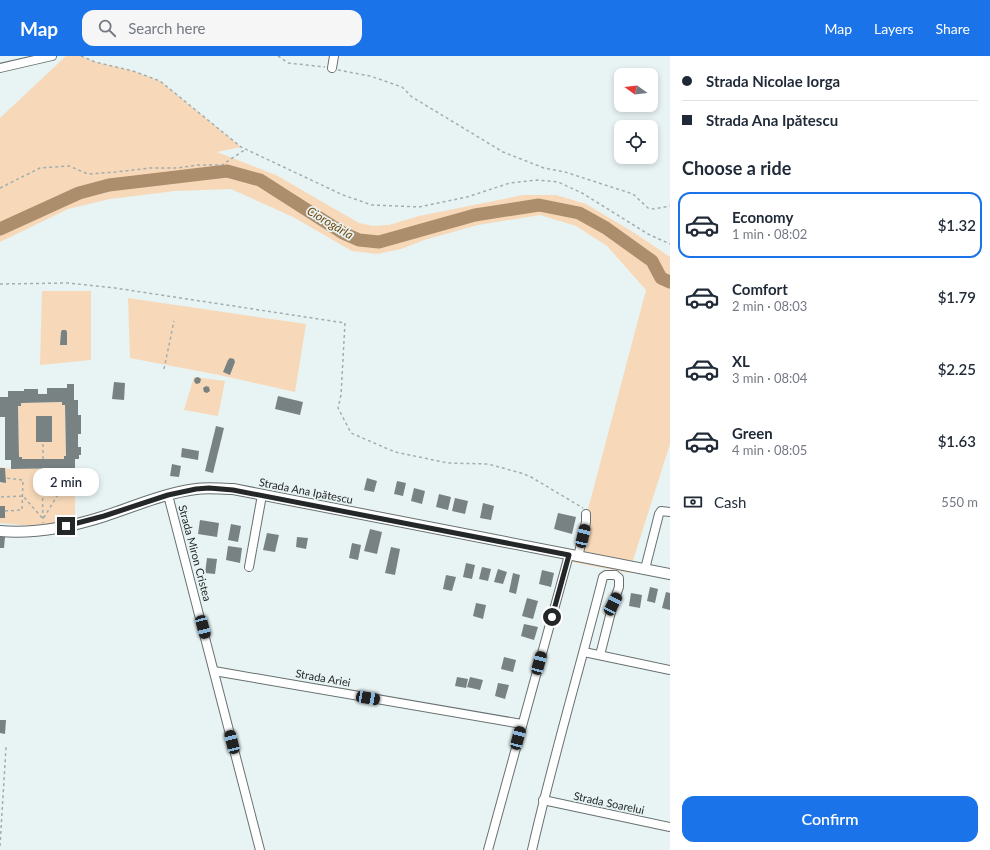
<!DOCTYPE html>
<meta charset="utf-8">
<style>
:root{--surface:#fff;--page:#f6f6f7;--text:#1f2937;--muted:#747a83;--line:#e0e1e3;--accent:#1a73e8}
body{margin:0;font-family:Lato,sans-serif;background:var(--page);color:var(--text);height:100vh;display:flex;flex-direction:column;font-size:15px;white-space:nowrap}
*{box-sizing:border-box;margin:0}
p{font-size:13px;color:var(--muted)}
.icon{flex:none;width:22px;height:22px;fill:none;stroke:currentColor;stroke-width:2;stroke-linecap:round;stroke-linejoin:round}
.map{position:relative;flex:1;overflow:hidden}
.panel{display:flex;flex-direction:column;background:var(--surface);width:320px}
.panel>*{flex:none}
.top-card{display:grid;align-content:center;height:88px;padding:0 12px;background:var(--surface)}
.needle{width:26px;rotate:285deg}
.controls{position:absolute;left:614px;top:12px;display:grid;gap:8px}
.controls a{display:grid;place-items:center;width:44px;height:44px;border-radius:8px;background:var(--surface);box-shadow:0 2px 6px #0003;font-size:20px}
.end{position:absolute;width:18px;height:18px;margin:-9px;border:5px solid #232727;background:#fff;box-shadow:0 0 0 2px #fff}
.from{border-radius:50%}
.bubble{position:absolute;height:28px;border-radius:12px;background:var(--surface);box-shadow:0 2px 6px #0003;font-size:13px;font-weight:600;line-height:28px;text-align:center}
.car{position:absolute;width:12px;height:24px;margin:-12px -6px;border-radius:5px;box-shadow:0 0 3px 1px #0007;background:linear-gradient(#222 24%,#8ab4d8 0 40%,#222 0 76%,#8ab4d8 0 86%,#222 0)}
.top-card b{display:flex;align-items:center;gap:14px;height:38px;font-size:15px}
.top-card b+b{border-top:1px solid var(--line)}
.top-card i{width:10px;height:10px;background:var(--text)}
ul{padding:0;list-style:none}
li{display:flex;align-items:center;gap:12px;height:66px;margin:0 8px 6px;padding:0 4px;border:2px solid transparent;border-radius:12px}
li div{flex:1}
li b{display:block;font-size:15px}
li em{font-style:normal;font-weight:600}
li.active{border-color:var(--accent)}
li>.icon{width:36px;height:36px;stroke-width:1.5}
h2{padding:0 12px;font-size:18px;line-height:48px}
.pay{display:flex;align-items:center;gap:10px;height:44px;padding:0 12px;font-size:15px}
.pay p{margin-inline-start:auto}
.action{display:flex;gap:8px;margin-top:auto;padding:8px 12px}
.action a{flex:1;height:46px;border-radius:12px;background:var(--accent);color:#fff;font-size:16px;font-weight:600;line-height:46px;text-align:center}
header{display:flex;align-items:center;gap:24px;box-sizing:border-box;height:56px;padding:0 20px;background:var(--accent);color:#fff}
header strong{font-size:19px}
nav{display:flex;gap:22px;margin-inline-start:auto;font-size:14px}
.search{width:280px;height:36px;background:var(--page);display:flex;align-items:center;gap:10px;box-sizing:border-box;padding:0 14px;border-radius:12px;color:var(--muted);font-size:15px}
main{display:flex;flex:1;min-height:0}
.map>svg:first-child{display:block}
.green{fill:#f7d9b9}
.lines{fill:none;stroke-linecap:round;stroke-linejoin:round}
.river{stroke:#ac8d6c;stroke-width:13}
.building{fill:#788282;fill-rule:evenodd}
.minor-casing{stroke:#687171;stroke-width:10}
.major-casing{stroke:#687171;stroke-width:12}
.path{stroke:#a4adad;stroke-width:1.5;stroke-dasharray:3 3;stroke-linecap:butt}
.minor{stroke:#fff;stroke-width:8}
.major{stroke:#fff;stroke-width:10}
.route{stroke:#232727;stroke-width:5}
.labels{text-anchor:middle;stroke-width:3.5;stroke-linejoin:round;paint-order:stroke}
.street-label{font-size:11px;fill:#232727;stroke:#e8f3f3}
.water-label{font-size:12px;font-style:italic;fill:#734910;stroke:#e8f3f3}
</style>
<header>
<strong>Map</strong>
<div class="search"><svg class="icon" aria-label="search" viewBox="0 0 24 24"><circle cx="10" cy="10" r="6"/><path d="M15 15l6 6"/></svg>Search here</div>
<nav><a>Map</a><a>Layers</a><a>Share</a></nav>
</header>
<main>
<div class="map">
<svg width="670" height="794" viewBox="0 0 670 794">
<rect width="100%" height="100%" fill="#e8f3f3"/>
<!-- green -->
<g class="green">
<path d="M66,0h15l14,6 38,9 27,10 81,66 -24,5 59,23 83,48 14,3 16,-1 30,-9 104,-21h33l30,9 47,28 37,25v187l-41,129 -57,-11 15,-49 59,-223 -39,-44 -31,-20 -36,-11 -62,10 -54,15 -23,9 -24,5 -25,-3 -59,-34 -62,-28 -56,2 -65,8 -42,10 -68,33v-124z"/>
<path d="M42,235h49v69l-51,5z"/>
<path d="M128,242l178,26 -11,68 -76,-17 -89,-17z"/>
<path d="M194,321l31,4 -7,35 -34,-6z"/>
<path d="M62,346l3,3 1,51 -2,3h-42l-3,-2 -1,-51h3v-3z"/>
<path d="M0,411l11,2 64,-1v50l-24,7 -17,1 -34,-3z"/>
</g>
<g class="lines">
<!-- river -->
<path class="river" d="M0,173l79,-36 30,-8 118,-14 33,9 83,53 16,7 20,2 96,-27 64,-10 40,8 27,15 46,33 9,17 9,4"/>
</g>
<!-- building -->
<g class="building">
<path d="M62,274h4l1,2v13h-7l1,-13z"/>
<path d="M230,302l4,1 1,3 -5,13 -7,-3 5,-12z"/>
<path d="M198,321l3,2 -1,4 -4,1 -2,-3 1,-3z"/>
<path d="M114,326l11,1 -1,17 -12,-1z"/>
<path d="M67,328h7v16h4v15h3v19h-3v13h3v8h-2v4h-4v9l-64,1v-9h-6v-43h-5v-20h8v-6h16v-2h14v5h9v-6h20zM62,346v3h3l1,51h-2v3h-42v-2h-3l-1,-51h3v-3z"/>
<path d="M206,330l3,1 1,4 -3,2 -3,-1 -1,-4z"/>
<path d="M278,340l25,6 -3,13 -25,-6z"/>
<rect x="36" y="360" width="16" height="26"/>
<path d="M216,370l8,2 -11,45 -8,-2z"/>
<path d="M182,392l17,3 -1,9 -17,-3z"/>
<path d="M172,408l9,2 -2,11 -9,-1z"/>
<path d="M0,412h5l1,15 -6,-1z"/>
<path d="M367,422l10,3 -3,11 -10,-2z"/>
<path d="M397,425l9,2 -3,13 -9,-2z"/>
<circle cx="62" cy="433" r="3.5"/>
<path d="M414,432l11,3 -3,13 -11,-3z"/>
<path d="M439,438l12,3 -3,13 -12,-3z"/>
<path d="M455,442l13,3 -3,13 -13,-3z"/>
<path d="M483,447l11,3 -3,14 -11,-2z"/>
<rect x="0" y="450" width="5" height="12"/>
<path d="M558,457l18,4 -4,17 -18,-5z"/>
<path d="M200,464l19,3 -2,14 -19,-3z"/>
<path d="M231,468l10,2 -3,16 -10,-2z"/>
<path d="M370,473l12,3 -5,22 -13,-3z"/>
<path d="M267,477l12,2 -4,17 -12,-2z"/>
<path d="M0,481h5l-1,11h-4z"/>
<path d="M297,481l11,1 -2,11 -10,-2z"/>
<path d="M352,487l9,2 -3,15 -9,-2z"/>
<path d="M228,490l14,2 -2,15 -14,-3z"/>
<path d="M391,491l9,2 -5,26 -10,-2z"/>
<path d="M207,502l10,1 -2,15 -10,-1z"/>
<path d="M466,507l9,2 -3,14 -9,-2z"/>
<path d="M482,511l9,2 -3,12 -9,-2z"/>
<path d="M498,513l9,3 -4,12 -9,-2z"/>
<path d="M542,514l12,3 -3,14 -12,-3z"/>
<path d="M513,517l7,2 -4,19 -7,-2z"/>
<path d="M446,519l10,2 -4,14 -9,-2z"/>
<path d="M650,531l8,2 -3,14 -8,-2z"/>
<path d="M666,536l4,1v17l-8,-2z"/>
<path d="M631,537l11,2 -2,13 -11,-2z"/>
<path d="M527,542l11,3 -5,18 -11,-3z"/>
<path d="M476,547l10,2 -3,14 -10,-3z"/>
<path d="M524,568l14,3 -4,13 -13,-4z"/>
<path d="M504,601l12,3 -3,12 -12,-3z"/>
<path d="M457,621l11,2 -2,9 -11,-2z"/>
<path d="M470,621l13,3 -3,10 -13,-3z"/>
<path d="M498,627l11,2 -4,14 -10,-3z"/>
<path d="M0,664h6l-1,14 -5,-1z"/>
</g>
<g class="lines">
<!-- minor casing -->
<g class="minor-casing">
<g id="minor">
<path d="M0,12l52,-12"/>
<path d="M332,12l2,-12"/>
<path d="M168,439l92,355"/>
<path d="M578,501l8,-35v-8"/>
<path d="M249,511l13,-72"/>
<path d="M645,513l14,-55 2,-3 9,1"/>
<path d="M584,596l86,18"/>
<path d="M600,599l13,-51 6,-17v-9l-4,-3"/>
<path d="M214,615l308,53"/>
<path d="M543,744l127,27"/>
<path d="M488,794l81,-295"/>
<path d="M532,794c21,-92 48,-182 71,-273l3,-2h9"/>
</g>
</g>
<!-- major casing -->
<g class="major-casing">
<path id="major" d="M0,475c36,3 71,-4 105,-15 30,-10 60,-23 91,-27 12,-2 24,0 37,0l437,85"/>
</g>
<!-- path -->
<g class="path">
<path d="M81,0l14,6 38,9 27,10 81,66 102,48 29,10 47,2 48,-10 43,-14 27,-3 21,2 24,11 66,41 22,10"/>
<path d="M278,0l10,7 37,4"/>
<path d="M338,14l32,6 32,11 10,10 91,55 41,16 21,4 68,22 15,14 6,1 16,-3"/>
<path d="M0,132l40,-20 29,-2 19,8 28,-2 34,-4h28l19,-3h25l24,-16"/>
<path d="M0,228l68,-1 47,5 230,35 -4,72 -3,13 13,25 44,19 53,11 40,1 33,9 10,4 52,31"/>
<path d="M164,313l10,-48"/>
<path d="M43,403v-17"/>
<path d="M42,412l1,55"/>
<path d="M1,441l22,-1 20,23 17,-28"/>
<path d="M5,455l17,-1 1,-30 -17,-2"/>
<path d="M0,790l6,-99"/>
</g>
<!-- minor -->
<use href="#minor" class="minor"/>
<!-- major -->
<use href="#major" class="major"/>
</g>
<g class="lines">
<!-- route -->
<path class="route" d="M66,470l38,-10 64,-21 28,-6 13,-1 24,2 336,65 -17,62"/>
</g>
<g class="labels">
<!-- street labels -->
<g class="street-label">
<text transform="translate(306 435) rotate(11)" y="4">Strada Ana Ipătescu</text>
<text transform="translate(195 497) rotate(75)" y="4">Strada Miron Cristea</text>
<text transform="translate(323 622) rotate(10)" y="4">Strada Ariei</text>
<text transform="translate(609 747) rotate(12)" y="4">Strada Soarelui</text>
</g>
<!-- water labels -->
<g class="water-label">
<text transform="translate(330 167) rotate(31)" y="4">Ciorogârla</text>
</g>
</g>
</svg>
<div class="controls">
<a><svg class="needle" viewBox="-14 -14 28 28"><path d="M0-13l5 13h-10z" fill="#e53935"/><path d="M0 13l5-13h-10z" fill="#747a83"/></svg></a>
<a><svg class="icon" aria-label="locate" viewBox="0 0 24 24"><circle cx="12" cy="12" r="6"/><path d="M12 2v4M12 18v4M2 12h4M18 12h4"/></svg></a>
</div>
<i class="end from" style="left:552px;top:561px"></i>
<i class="end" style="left:66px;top:470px"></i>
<div class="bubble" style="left:33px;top:412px;width:66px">2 min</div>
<i class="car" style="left:583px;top:480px;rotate:13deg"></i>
<i class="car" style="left:613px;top:548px;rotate:27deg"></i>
<i class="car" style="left:203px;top:571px;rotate:165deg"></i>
<i class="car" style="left:539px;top:607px;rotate:15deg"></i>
<i class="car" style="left:368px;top:642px;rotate:100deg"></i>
<i class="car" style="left:518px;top:682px;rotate:15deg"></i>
<i class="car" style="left:232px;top:686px;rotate:346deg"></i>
</div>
<section class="panel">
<div class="top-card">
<b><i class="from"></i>Strada Nicolae Iorga</b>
<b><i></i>Strada Ana Ipătescu</b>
</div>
<h2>Choose a ride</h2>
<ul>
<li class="active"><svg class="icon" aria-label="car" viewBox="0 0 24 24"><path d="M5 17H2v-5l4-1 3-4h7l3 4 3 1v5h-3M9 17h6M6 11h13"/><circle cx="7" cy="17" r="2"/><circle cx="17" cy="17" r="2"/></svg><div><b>Economy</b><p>1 min · 08:02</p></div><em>$1.32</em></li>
<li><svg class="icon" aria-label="car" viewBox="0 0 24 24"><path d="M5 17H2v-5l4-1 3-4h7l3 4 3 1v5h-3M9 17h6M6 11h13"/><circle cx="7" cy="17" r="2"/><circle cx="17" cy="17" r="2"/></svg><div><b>Comfort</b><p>2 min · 08:03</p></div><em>$1.79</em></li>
<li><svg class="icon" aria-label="car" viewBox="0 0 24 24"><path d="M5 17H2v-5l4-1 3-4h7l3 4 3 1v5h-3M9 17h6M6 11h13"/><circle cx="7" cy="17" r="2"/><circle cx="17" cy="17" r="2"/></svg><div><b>XL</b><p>3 min · 08:04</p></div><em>$2.25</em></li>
<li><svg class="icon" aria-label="car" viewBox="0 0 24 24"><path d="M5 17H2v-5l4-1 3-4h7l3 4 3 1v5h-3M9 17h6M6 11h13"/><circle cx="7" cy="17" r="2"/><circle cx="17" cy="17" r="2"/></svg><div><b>Green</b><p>4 min · 08:05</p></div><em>$1.63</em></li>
</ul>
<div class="pay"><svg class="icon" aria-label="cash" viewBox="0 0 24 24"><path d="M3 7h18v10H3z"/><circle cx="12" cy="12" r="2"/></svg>Cash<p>550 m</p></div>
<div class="action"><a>Confirm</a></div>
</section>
</main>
